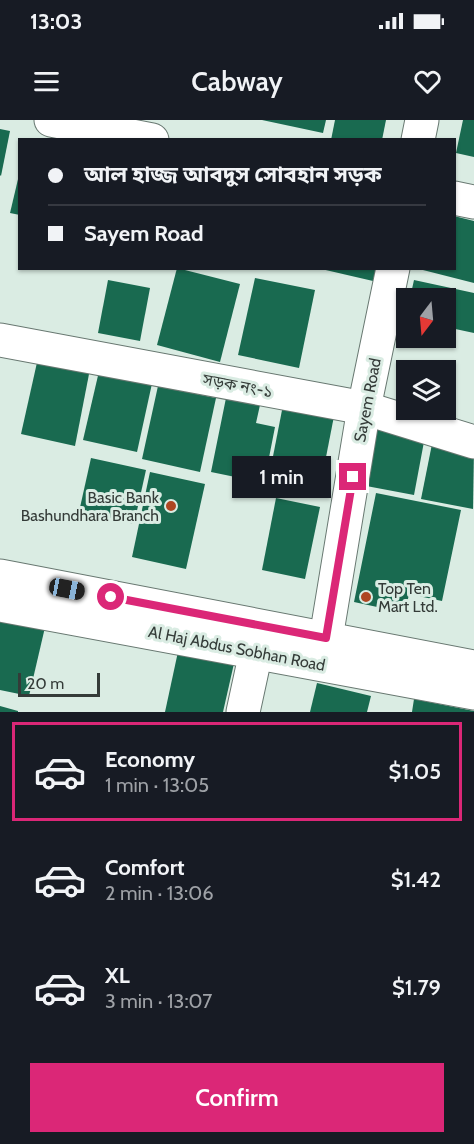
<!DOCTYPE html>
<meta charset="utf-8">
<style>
:root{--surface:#171b24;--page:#242831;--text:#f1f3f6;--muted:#9ea1a6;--line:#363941;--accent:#db2777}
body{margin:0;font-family:Cabin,"Noto Sans Bengali",sans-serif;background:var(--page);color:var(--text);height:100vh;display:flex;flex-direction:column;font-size:22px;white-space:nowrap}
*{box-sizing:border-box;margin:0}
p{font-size:20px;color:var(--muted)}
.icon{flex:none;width:33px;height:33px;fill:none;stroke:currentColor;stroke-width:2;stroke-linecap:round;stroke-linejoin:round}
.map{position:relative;height:592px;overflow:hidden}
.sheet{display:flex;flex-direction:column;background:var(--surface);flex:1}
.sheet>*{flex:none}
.top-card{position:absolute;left:18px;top:18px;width:438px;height:132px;border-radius:0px;box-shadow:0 2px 4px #0004;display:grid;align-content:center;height:132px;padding:0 30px;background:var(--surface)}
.needle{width:39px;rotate:196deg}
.buttons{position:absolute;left:396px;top:168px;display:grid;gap:12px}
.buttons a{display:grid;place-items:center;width:60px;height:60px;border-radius:0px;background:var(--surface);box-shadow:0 2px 4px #0004;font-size:30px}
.scale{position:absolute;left:18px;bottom:15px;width:82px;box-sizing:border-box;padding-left:6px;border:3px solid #343b38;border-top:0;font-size:16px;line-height:21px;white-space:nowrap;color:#343b38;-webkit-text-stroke:4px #daece3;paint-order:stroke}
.end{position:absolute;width:27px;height:27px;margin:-14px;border:8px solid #db2777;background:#fff;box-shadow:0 0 0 3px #fff}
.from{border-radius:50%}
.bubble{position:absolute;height:42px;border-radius:0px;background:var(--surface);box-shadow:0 2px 4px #0004;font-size:20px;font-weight:600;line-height:42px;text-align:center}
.car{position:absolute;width:18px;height:36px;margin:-18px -9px;border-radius:8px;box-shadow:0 0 4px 2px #0007;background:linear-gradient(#222 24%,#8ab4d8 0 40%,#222 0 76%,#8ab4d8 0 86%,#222 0)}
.top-card b{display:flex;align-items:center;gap:21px;height:57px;font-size:22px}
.top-card b+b{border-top:2px solid var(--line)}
.top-card i{width:15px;height:15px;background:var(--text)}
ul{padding:10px 0 0;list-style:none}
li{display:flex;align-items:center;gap:18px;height:99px;margin:0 12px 9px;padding:0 18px;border:3px solid transparent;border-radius:0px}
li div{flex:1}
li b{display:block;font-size:22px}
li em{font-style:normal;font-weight:600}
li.on{border-color:var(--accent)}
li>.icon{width:54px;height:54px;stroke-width:1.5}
.button{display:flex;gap:12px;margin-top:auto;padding:12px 30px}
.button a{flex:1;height:69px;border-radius:0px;background:var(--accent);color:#fff;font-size:24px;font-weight:600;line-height:69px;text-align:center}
.status{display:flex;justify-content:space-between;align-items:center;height:42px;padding:0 30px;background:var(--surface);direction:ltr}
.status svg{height:16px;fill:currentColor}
header{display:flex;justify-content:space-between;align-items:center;height:78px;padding:0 30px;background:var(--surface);font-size:27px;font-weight:600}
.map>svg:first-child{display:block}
.building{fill:#196a50}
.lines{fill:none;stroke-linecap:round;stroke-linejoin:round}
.minor-casing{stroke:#687871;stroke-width:35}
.minor{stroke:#fff;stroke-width:33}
.route{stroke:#db2777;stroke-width:8}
.poi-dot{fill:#ae4622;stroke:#daece3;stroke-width:2}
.labels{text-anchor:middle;stroke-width:6;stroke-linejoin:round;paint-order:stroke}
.street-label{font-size:16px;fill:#343b38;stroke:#daece3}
.poi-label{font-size:16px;fill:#343b38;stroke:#daece3;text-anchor:end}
</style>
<div class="status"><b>13:03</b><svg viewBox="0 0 49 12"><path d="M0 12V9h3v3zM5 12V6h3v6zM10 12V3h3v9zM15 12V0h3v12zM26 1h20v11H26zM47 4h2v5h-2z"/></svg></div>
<header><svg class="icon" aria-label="menu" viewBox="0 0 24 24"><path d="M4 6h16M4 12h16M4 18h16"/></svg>Cabway<svg class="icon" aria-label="heart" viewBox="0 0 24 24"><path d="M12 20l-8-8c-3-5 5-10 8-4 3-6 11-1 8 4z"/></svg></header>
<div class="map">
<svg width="474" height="592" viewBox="0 0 474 592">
<rect width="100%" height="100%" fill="#daece3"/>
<!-- building -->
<g class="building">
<path d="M262,0h64l-3,13z"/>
<path d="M335,0h51l-4,20h-51z"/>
<path d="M463,0h11v37l-18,-4z"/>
<path d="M0,9l10,2 -9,45 -1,-1z"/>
<path d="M19,55h1v40l-10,-2z"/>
<path d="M454,96l20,5v62l-55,-14 35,-1z"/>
<path d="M177,148l63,16 -20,78 -63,-17z"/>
<path d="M317,148h59l-3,13z"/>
<path d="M255,158l60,12 -16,78 -61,-13z"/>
<path d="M108,160l42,8 -10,53 -42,-8z"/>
<path d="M414,160l60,13v40l-28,-6v-29h-36z"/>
<path d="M38,238l52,11 -15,77 -54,-12z"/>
<path d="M100,247l53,12 -16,73 -54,-12z"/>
<path d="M158,266l58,12 -16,74 -58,-13z"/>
<path d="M226,278l34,7 -4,18 19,4 -11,56 -53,-11z"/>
<path d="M284,280l51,11 -17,87 -51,-11z"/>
<path d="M374,301l52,10 -12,64 -53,-10z"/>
<path d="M433,319l41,8 -1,62 -52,-10z"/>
<path d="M91,338l55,12 -12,54 -55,-12z"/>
<path d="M150,352l55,12 -19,85 -54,-12z"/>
<path d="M376,373l85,17 -19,91 -33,-7 -4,19 -51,-11z"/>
<path d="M276,378l44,9 -15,72 -43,-9z"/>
<path d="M0,493l46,10 -17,73 -29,-6z"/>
<path d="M179,527l56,12 -12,53h-58z"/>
<path d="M317,563l54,13 -4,16h-57z"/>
<path d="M414,579l60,12v1h-62z"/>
<path d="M0,586l18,5v1h-18z"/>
</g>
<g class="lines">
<!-- minor casing -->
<g class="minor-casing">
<g id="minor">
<path d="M51,0l101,20"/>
<path d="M418,20l4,-20"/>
<path d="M454,78l20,4"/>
<path d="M0,220l364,68 110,34"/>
<path d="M0,456l474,91"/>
<path d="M0,485l474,88"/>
<path d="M326,518l38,-230 29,-140"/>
<path d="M243,592l13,-60"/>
</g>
</g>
<!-- minor -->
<use href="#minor" class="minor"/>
</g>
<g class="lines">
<!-- route -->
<path class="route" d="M111,477l215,41 27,-161"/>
</g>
<!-- markers -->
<g class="poi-dot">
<circle cx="171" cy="386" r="6"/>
<circle cx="366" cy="477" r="6"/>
</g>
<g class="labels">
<!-- street labels -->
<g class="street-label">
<text transform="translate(238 265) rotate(11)" y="6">সড়ক নং-১</text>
<text transform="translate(367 280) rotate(-79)" y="6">Sayem Road</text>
<text transform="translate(237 528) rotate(11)" y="6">Al Haj Abdus Sobhan Road</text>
</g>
<!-- poi labels -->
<g class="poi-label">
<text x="159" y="383">Basic Bank<tspan x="159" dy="18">Bashundhara Branch</tspan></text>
<text x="378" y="474" text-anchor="start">Top Ten<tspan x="378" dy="18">Mart Ltd.</tspan></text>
</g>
</g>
</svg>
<div class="buttons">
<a><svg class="needle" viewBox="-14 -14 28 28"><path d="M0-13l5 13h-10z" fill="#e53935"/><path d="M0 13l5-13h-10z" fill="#9ea1a6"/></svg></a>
<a><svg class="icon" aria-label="layers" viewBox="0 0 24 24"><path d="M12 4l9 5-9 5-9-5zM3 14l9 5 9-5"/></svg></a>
</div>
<div class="scale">20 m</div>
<i class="end from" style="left:111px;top:477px"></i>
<i class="end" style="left:353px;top:357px"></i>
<div class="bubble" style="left:232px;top:336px;width:99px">1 min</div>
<i class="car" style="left:67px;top:469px;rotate:101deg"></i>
<div class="top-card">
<b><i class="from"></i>আল হাজ্জ আবদুস সোবহান সড়ক</b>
<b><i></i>Sayem Road</b>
</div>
</div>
<section class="sheet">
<ul>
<li class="on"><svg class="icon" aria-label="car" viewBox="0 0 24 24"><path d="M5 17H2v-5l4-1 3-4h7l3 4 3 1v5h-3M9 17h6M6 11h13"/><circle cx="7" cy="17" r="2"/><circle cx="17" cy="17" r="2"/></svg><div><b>Economy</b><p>1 min · 13:05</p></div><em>$1.05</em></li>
<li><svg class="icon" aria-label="car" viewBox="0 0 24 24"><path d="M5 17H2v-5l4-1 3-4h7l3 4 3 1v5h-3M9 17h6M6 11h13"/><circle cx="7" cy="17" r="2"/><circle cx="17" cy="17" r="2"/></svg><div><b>Comfort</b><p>2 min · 13:06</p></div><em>$1.42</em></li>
<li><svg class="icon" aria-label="car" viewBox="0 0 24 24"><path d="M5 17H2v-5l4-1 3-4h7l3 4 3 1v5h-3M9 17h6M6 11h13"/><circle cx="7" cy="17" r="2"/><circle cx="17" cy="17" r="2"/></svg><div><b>XL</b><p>3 min · 13:07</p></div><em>$1.79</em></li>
</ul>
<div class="button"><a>Confirm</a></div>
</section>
